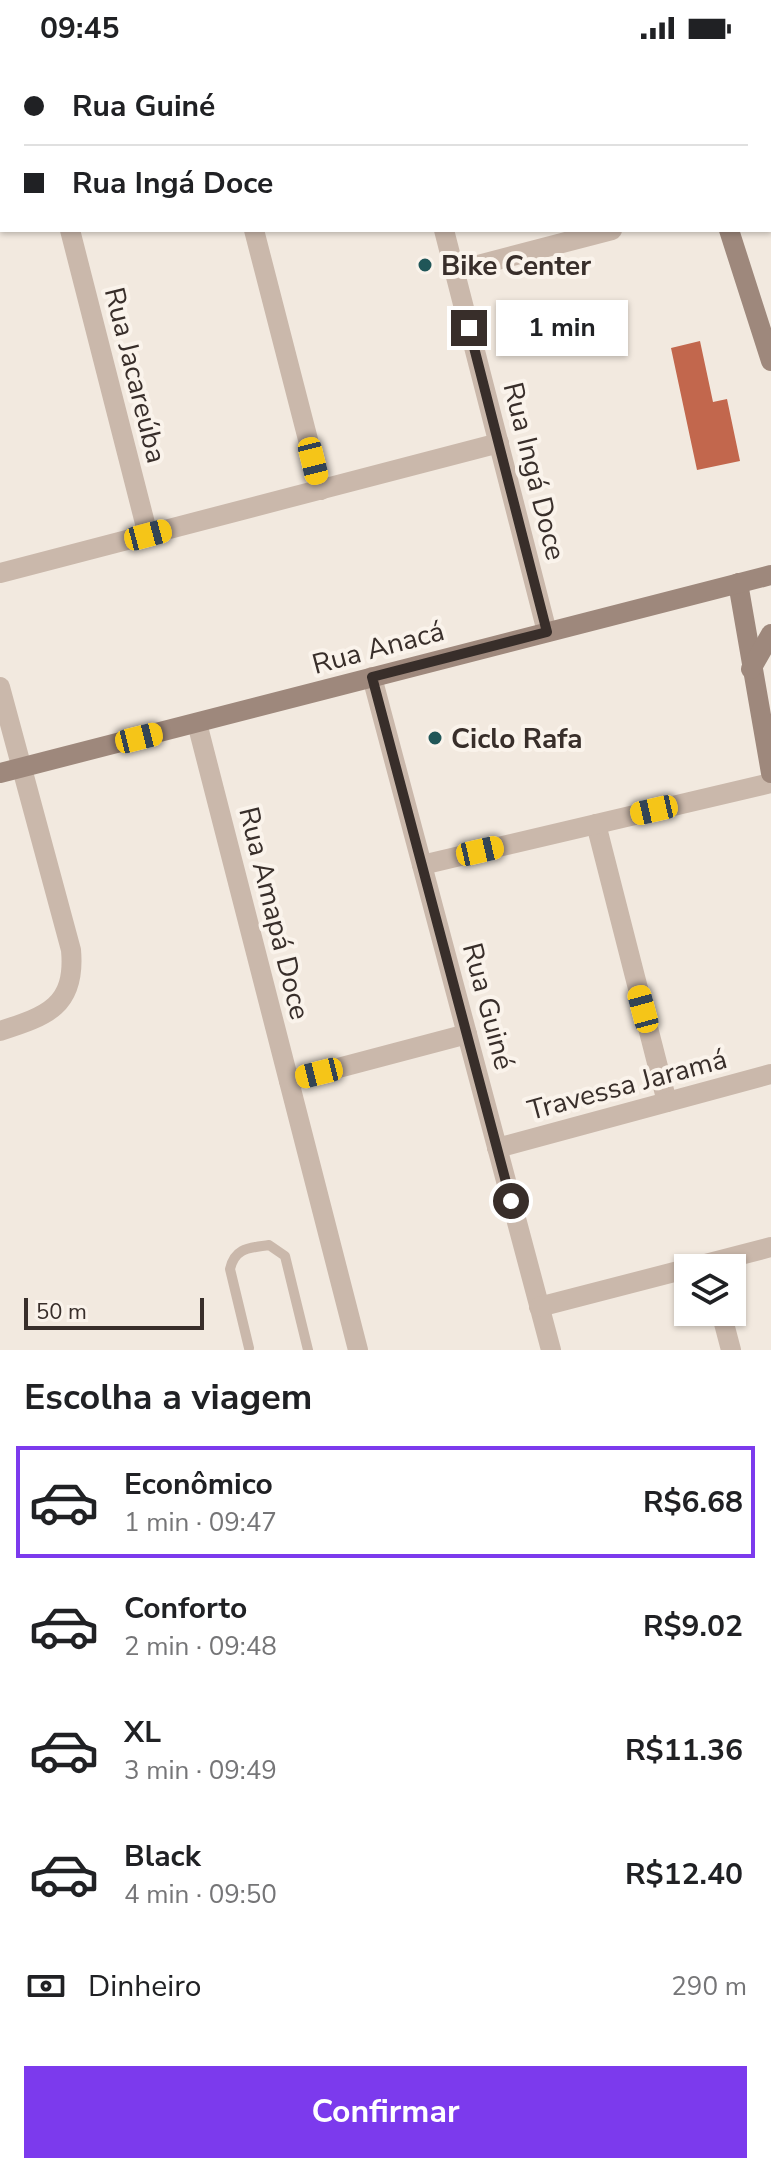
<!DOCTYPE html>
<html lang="pt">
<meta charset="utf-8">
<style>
:root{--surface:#fff;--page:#f2f2f2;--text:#202124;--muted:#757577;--line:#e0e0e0;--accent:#7c3aed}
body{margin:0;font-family:"Nunito Sans",sans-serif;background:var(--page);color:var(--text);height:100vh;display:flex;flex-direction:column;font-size:30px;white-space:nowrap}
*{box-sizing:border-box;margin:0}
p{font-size:26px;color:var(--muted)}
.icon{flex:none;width:44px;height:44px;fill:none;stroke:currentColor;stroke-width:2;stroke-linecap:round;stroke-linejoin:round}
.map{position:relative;height:1294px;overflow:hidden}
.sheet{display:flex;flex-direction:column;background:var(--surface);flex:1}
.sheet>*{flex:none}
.banner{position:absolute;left:0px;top:0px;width:772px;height:176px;box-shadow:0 2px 6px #0004;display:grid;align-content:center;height:176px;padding:0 24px;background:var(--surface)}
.controls{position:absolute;left:674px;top:1198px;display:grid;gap:16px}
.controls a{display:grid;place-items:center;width:72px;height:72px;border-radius:0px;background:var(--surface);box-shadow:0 2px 6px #0004;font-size:40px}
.scale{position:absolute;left:24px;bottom:20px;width:180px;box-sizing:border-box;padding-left:8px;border:4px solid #382e2a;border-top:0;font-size:22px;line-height:28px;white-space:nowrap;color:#382e2a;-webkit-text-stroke:6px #faf3eb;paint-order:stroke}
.end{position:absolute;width:36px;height:36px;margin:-18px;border:10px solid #382e2a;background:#fff;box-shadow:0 0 0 4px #fff}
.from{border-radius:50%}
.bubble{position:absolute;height:56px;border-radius:0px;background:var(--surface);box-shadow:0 2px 6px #0004;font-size:26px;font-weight:700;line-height:56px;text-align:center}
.car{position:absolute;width:24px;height:48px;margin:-24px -12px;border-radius:10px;box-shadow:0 0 6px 2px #0007;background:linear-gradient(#f5c518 24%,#345 0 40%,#f5c518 0 76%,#345 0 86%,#f5c518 0)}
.banner b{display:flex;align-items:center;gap:28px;height:76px;font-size:30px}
.banner b+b{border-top:2px solid var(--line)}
.banner i{width:20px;height:20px;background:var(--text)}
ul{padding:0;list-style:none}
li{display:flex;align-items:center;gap:24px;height:112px;margin:0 16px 12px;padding:0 8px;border:4px solid transparent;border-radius:0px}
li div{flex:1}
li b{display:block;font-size:30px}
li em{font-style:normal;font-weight:700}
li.on{border-color:var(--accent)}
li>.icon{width:72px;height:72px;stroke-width:1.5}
h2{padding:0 24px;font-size:36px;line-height:96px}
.pay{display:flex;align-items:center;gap:20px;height:88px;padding:0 24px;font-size:30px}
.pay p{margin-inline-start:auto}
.primary-button{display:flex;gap:16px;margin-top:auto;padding:16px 24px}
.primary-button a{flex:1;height:92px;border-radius:0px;background:var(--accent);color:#fff;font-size:32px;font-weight:700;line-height:92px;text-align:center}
.status{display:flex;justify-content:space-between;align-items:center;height:56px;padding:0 40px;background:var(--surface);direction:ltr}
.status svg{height:22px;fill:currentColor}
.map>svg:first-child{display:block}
.building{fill:#c2674d}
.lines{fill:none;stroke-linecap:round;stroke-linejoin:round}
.lane{stroke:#cab8ab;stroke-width:10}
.street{stroke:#cab8ab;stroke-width:20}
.secondary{stroke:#9e887c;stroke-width:20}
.route{stroke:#382e2a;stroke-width:10}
.poi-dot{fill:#205658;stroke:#faf3eb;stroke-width:3}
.labels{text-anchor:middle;stroke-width:8;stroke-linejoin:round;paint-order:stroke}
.poi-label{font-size:28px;font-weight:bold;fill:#382e2a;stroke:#faf3eb;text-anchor:start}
.street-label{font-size:28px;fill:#382e2a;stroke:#faf3eb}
</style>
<div class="status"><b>09:45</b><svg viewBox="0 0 49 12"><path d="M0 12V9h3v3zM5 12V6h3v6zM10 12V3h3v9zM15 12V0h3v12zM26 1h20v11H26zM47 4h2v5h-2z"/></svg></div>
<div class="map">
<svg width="771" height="1294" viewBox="0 0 771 1294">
<rect width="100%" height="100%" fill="#f2e9df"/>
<!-- building -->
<path class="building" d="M700,285l13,61 14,-3 13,62 -43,9 -26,-122z"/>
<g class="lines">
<!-- lane -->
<path class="lane" d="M249,1292l-19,-79c5,-22 20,-21 39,-24l16,11 23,94"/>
<!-- street -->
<g class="street">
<path d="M26,0v2"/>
<path d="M210,0v2"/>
<path d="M400,0l1,2"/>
<path d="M587,0v2"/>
<path d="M87,2l8,-2"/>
<path d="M0,25l2,-1"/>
<path d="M70,174l78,305"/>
<path d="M254,174l67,260"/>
<path d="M444,174l103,402"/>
<path d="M455,215l157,-41"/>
<path d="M0,517l499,-130"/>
<path d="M372,621l179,673"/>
<path d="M0,631l71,263c5,56 -24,66 -71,81"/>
<path d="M197,667l161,627"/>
<path d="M596,768l71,278"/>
<path d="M422,809l349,-82"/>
<path d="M289,1025l178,-47"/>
<path d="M497,1092l274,-74"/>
<path d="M539,1251l232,-60"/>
<path d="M721,1256l10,38"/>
</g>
<!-- secondary -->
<g class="secondary">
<path d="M683,0l1,2"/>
<path d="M729,174l42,131"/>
<path d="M738,527l33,190"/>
<path d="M751,613l20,-35"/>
<path d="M0,717l771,-198"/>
</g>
</g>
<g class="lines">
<!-- route -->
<path class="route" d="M469,272l78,304 -175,45 139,524"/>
</g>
<!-- markers -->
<g class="poi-dot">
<circle cx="425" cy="209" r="8"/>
<circle cx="435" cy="682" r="8"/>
</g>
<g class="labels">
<!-- poi labels -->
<g class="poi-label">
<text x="441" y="219">Bike Center</text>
<text x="451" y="692">Ciclo Rafa</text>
</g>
<!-- street labels -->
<g class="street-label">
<text transform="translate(136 319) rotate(76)" y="10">Rua Jacareúba</text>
<text transform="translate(535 415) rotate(76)" y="10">Rua Ingá Doce</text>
<text transform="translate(378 591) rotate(-15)" y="10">Rua Anacá</text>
<text transform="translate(275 857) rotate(76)" y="10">Rua Amapá Doce</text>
<text transform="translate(489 950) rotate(75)" y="10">Rua Guiné</text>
<text transform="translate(627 1028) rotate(-15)" y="10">Travessa Jaramá</text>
</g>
</g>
</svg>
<div class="controls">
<a><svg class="icon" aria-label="layers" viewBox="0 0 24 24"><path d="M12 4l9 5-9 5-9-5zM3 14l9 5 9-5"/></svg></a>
</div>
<div class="scale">50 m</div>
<i class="end from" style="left:511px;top:1145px"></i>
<i class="end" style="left:469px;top:272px"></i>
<div class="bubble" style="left:496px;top:244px;width:132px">1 min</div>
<i class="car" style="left:313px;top:405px;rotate:166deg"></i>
<i class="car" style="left:148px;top:479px;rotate:75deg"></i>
<i class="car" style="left:139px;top:682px;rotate:76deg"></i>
<i class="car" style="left:654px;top:754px;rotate:257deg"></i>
<i class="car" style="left:480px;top:795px;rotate:77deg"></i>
<i class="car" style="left:643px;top:953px;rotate:345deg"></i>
<i class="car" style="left:319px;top:1017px;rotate:256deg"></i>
<div class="banner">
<b><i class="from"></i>Rua Guiné</b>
<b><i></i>Rua Ingá Doce</b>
</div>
</div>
<section class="sheet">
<h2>Escolha a viagem</h2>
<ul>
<li class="on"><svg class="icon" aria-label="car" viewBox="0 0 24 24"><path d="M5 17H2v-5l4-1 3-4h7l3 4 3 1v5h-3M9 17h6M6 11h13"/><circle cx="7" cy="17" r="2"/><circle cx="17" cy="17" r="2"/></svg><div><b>Econômico</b><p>1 min · 09:47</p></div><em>R$6.68</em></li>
<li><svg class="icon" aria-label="car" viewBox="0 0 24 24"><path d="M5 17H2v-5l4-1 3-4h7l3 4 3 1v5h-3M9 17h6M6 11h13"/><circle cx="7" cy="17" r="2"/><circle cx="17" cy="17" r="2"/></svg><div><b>Conforto</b><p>2 min · 09:48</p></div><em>R$9.02</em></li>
<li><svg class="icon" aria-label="car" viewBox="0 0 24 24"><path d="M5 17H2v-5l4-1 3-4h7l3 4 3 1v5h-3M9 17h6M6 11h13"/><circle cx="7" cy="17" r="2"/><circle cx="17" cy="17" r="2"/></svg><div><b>XL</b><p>3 min · 09:49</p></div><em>R$11.36</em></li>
<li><svg class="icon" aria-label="car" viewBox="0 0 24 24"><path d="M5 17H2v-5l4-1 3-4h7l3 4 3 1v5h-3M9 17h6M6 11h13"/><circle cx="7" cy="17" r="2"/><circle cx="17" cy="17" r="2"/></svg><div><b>Black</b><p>4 min · 09:50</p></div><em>R$12.40</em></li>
</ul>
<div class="pay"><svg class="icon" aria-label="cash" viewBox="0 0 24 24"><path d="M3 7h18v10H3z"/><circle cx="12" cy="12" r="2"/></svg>Dinheiro<p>290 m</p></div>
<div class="primary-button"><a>Confirmar</a></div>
</section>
